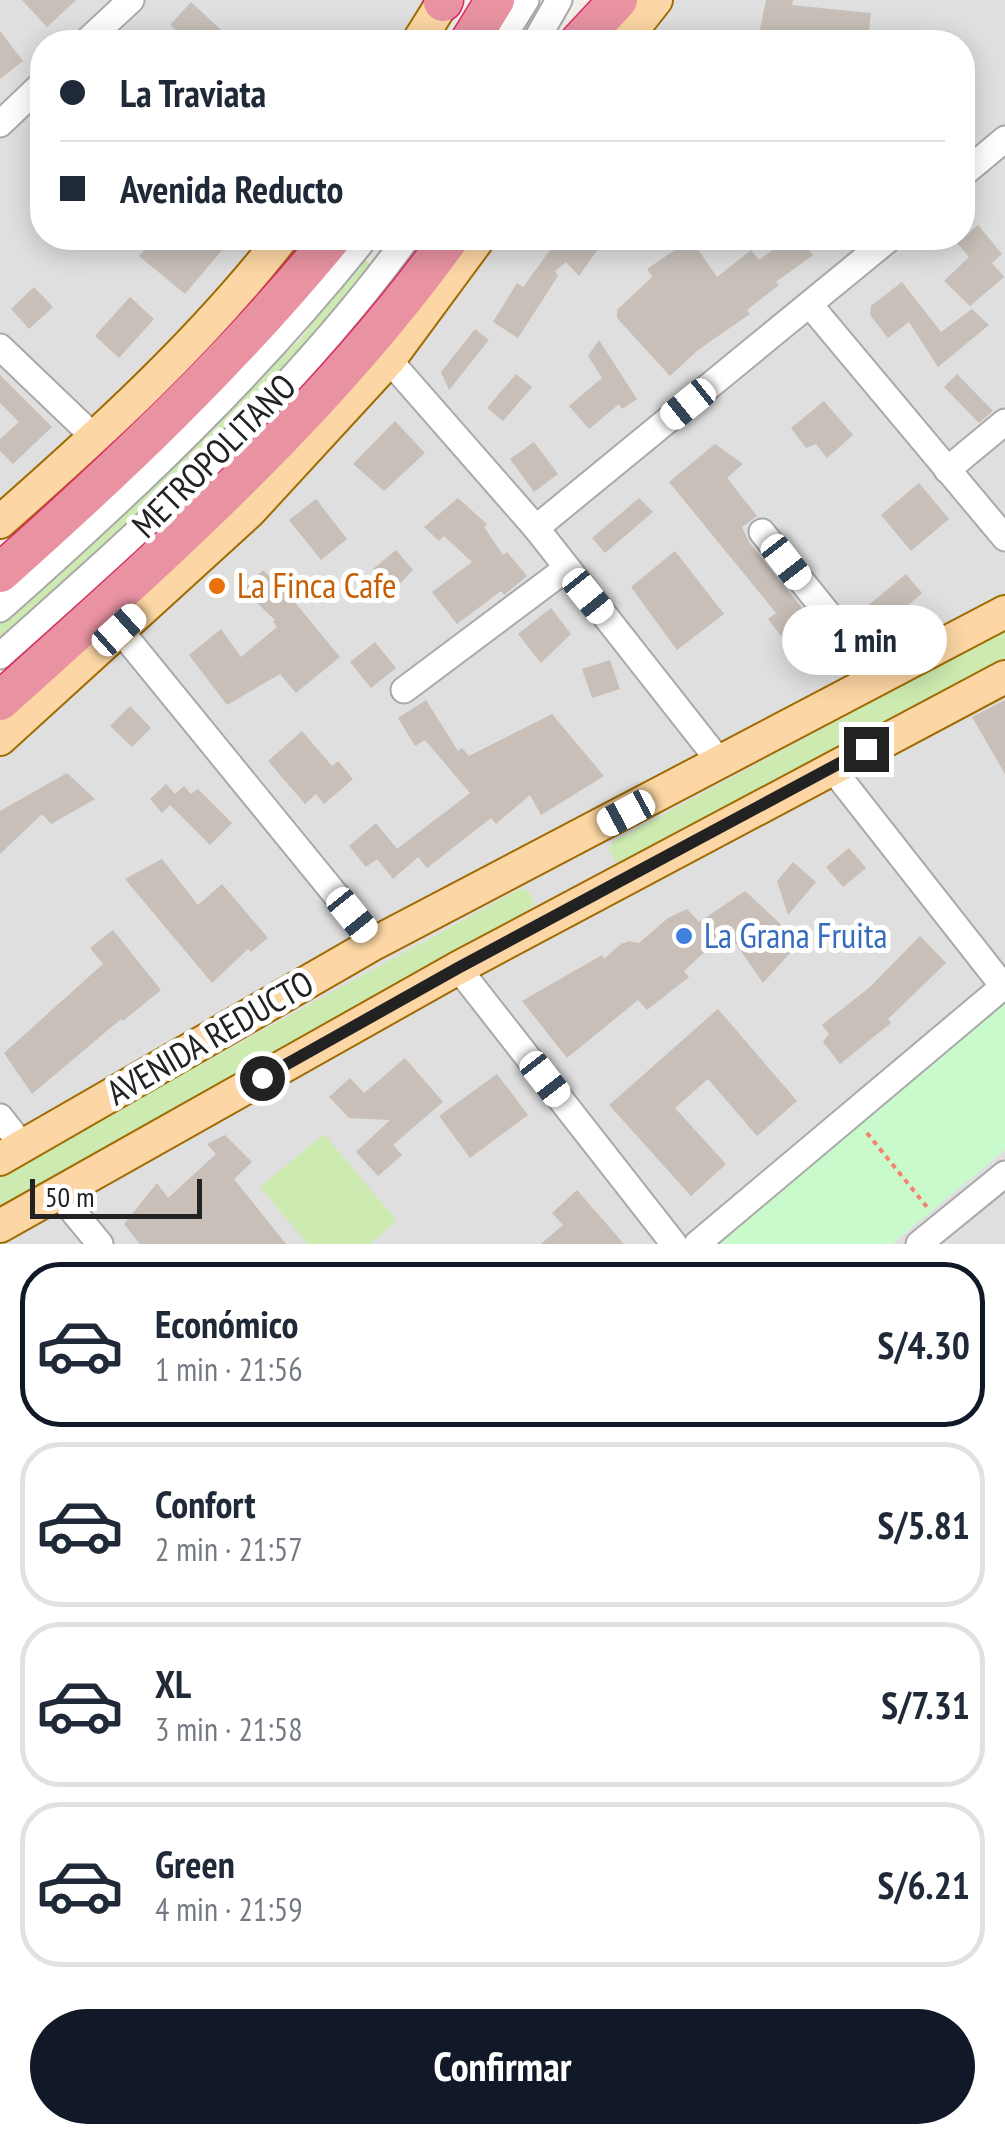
<!DOCTYPE html>
<html lang="es">
<meta charset="utf-8">
<style>
:root{--surface:#fff;--page:#f6f6f7;--text:#1f2937;--muted:#747a83;--line:#e0e1e3;--accent:#111827}
body{margin:0;font-family:"PT Sans Narrow",sans-serif;background:var(--page);color:var(--text);height:100vh;display:flex;flex-direction:column;font-size:38px;white-space:nowrap}
*{box-sizing:border-box;margin:0}
p{font-size:32px;color:var(--muted)}
.icon{flex:none;width:55px;height:55px;fill:none;stroke:currentColor;stroke-width:2;stroke-linecap:round;stroke-linejoin:round}
.map{position:relative;height:1244px;overflow:hidden}
.details{display:flex;flex-direction:column;background:var(--surface);flex:1}
.details>*{flex:none}
.guide{position:absolute;left:30px;top:30px;width:945px;height:220px;border-radius:40px;box-shadow:0 5px 25px #0003;display:grid;align-content:center;height:220px;padding:0 30px;background:var(--surface)}
.scale{position:absolute;left:30px;bottom:25px;width:172px;box-sizing:border-box;padding-left:10px;border:5px solid #222;border-top:0;font-size:28px;line-height:35px;white-space:nowrap;color:#222;-webkit-text-stroke:8px #fff;paint-order:stroke}
.end{position:absolute;width:45px;height:45px;margin:-22px;border:12px solid #222;background:#fff;box-shadow:0 0 0 5px #fff}
.from{border-radius:50%}
.bubble{position:absolute;height:70px;border-radius:35px;background:var(--surface);box-shadow:0 5px 25px #0003;font-size:32px;font-weight:700;line-height:70px;text-align:center}
.car{position:absolute;width:30px;height:60px;margin:-30px -15px;border-radius:12px;box-shadow:0 0 8px 2px #0007;background:linear-gradient(#fff 24%,#345 0 40%,#fff 0 76%,#345 0 86%,#fff 0)}
.guide b{display:flex;align-items:center;gap:35px;height:95px;font-size:38px}
.guide b+b{border-top:2px solid var(--line)}
.guide i{width:25px;height:25px;background:var(--text)}
ul{padding:18px 0 0;list-style:none}
li{display:flex;align-items:center;gap:30px;height:165px;margin:0 20px 15px;padding:0 10px;border:5px solid var(--line);border-radius:40px}
li div{flex:1}
li b{display:block;font-size:38px}
li em{font-style:normal;font-weight:700}
li.active{border-color:var(--accent)}
li>.icon{width:90px;height:90px;stroke-width:1.5}
.action{display:flex;gap:20px;margin-top:auto;padding:20px 30px}
.action a{flex:1;height:115px;border-radius:60px;background:var(--accent);color:#fff;font-size:40px;font-weight:700;line-height:115px;text-align:center}
.map>svg:first-child{display:block}
.residential{fill:#e0dfdf}
.grass{fill:#cdebb0}
.park{fill:#c8facc}
.building{fill:#c7bfb8}
.lines{fill:none;stroke-linecap:round;stroke-linejoin:round}
.minor-casing{stroke:#a9a9a9;stroke-width:29}
.major-casing{stroke:#a06b00;stroke-width:36}
.highway-casing{stroke:#dc2a67;stroke-width:41}
.path{stroke:#fa8072;stroke-width:4;stroke-dasharray:5 5;stroke-linecap:butt}
.minor{stroke:#fff;stroke-width:25}
.major{stroke:#fcd6a4;stroke-width:32}
.highway{stroke:#e892a2;stroke-width:38}
.route{stroke:#222;stroke-width:12}
.food-dot{fill:#e8710a;stroke:#fff;stroke-width:4}
.shop-dot{fill:#3f7fe0;stroke:#fff;stroke-width:4}
.labels{text-anchor:middle;stroke-width:10;stroke-linejoin:round;paint-order:stroke}
.street-label{font-size:35px;fill:#222;stroke:#fff}
.food-label{font-size:35px;fill:#c56008;stroke:#fff;text-anchor:start}
.shop-label{font-size:35px;fill:#366cbe;stroke:#fff;text-anchor:start}
</style>
<div class="map">
<svg width="1005" height="1244" viewBox="0 0 1005 1244">
<rect width="100%" height="100%" fill="#f2efe9"/>
<!-- residential -->
<g class="residential">
<path d="M0,0h460l-25,42h-393v196h257l-18,24 -281,267z"/>
<path d="M620,0h385v1244h-1005v-534l453,-472h509v-196h-372z"/>
</g>
<!-- grass -->
<g class="grass">
<path d="M363,257l10,10 -111,129 -262,244v-18l190,-174 111,-110z"/>
<path d="M1005,630v28l-378,203 -11,1 -8,-13 8,-9z"/>
<path d="M522,888l10,7 2,9 -11,10 -523,296v-36z"/>
<path d="M324,1134l73,87 -27,23h-62l-48,-57z"/>
</g>
<!-- park -->
<path class="park" d="M1005,1003v147l-113,94h-176z"/>
<!-- building -->
<g class="building">
<path d="M22,0h54l-29,27z"/>
<path d="M766,0h27l-1,5 79,8 -3,29 -110,-4z"/>
<path d="M191,2l43,40h-46l-18,-17z"/>
<path d="M0,31l23,30 -23,18z"/>
<path d="M978,225l24,29 -10,9 12,14 -34,29 -26,-25 25,-24 -12,-14z"/>
<path d="M155,238h77l-47,56 -46,-38z"/>
<path d="M559,238h47l-27,38 -13,-14 -11,9 3,5 -40,62 -25,-16 24,-39 6,4z"/>
<path d="M789,238h11l13,17 -37,27 3,3 -32,25 3,4 -52,36 -28,26 -53,-58v-8l35,-33 -5,-8 44,-30 26,38 34,-27 8,10z"/>
<path d="M902,282l39,50 31,-23 17,16 -51,42 -29,-45 -21,16 -18,-23 1,-9z"/>
<path d="M34,287l19,20 -24,22 -18,-20z"/>
<path d="M130,297l24,22 -35,39 -24,-22z"/>
<path d="M475,329l14,11 -40,50 -8,-18z"/>
<path d="M599,340l38,59 -15,10 -3,-5 -30,25 -20,-23 33,-28 -14,-22z"/>
<path d="M516,374l16,13 -29,34 -16,-13z"/>
<path d="M957,374l36,37 -14,12 -35,-36z"/>
<path d="M0,375l52,52 -39,37 -13,-13v-12l19,-17 -19,-19z"/>
<path d="M824,401l29,34 -26,23 -11,-14 -10,4 -15,-20z"/>
<path d="M395,421l30,32 -41,38 -31,-27z"/>
<path d="M534,442l24,32 -24,18 -24,-33z"/>
<path d="M715,444l28,20 -16,14 30,38 -15,11 7,15 70,87 -8,6 -8,-10 -19,15 -16,-21 8,-6 -107,-131z"/>
<path d="M919,483l30,36 -38,32 -30,-36z"/>
<path d="M458,498l29,26 -3,3 19,28 4,-3 20,24 -23,19 -3,-4 -44,33 -25,-32 40,-30 -28,-26 -5,5 -15,-14z"/>
<path d="M639,498l14,14 -48,41 -13,-15z"/>
<path d="M316,499l31,40 -26,21 -32,-40z"/>
<path d="M396,550l17,20 -21,22 -19,-23z"/>
<path d="M675,551l49,63 -47,36 -46,-63z"/>
<path d="M263,570l25,24 52,63 -44,36 -16,-19 -53,31 -38,-50 32,-26 20,28 36,-30 -4,-5 2,-2 -32,-30z"/>
<path d="M906,574l16,19 -52,46 -17,-21z"/>
<path d="M551,608l20,26 -30,29 -23,-29z"/>
<path d="M375,642l21,26 -25,20 -21,-26z"/>
<path d="M610,660l10,29 -28,9 -10,-29z"/>
<path d="M426,700l32,51 4,-3 7,8 83,-42 52,62 -63,39 -11,-20 -34,29 -5,-6 -64,50 -9,-11 -25,22 -16,-20 -11,8 -17,-21 27,-23 21,26 73,-56 -45,-53 -10,6 -17,-28z"/>
<path d="M1005,700v74l-33,-57z"/>
<path d="M130,706l21,22 -19,19 -22,-21z"/>
<path d="M302,731l30,35 6,-5 15,18 -29,25 -8,-10 -11,10 -37,-43z"/>
<path d="M67,773l28,26 -44,25 -9,-10 -42,40v-43z"/>
<path d="M166,784l9,10 9,-8 7,8 7,-5 34,34 -22,22 -40,-40 -8,8 -12,-14z"/>
<path d="M849,848l17,20 -23,19 -17,-20z"/>
<path d="M162,859l36,46 24,-21 46,54 -17,14 -3,-3 -36,34 -87,-104z"/>
<path d="M793,862l23,20 -28,33 -11,-34z"/>
<path d="M745,891l55,51 -37,41 -36,-52 -43,40 5,6 -42,33 -9,-10 -71,58 -45,-57 80,-46 2,4 17,-15 8,-3 10,2 29,-25 19,-9 12,13z"/>
<path d="M113,930l48,60 -38,31 -2,-2 -89,75 -28,-41 99,-89 -13,-16z"/>
<path d="M920,936l26,27 -58,56 3,4 -51,41 -17,-22 6,-8 -7,-9 48,-38z"/>
<path d="M718,1009l79,92 -40,35 -49,-57 -33,29 51,56 -35,32 -82,-91z"/>
<path d="M405,1058l38,44 -50,43 9,10 -24,21 -22,-24 34,-32 -41,-2 -20,-21 21,-19 14,15z"/>
<path d="M497,1074l31,41 -58,43 -31,-42z"/>
<path d="M225,1135l27,27 -18,17 52,65h-146l-16,-20 33,-41 11,15 48,-44 -9,-10z"/>
<path d="M577,1190l47,54h-83l22,-19 -11,-12z"/>
</g>
<g class="lines">
<!-- minor casing -->
<g class="minor-casing">
<g id="minor">
<path d="M86,42l45,-42"/>
<path d="M500,42l26,-42"/>
<path d="M535,42l24,-42"/>
<path d="M0,124l42,-40"/>
<path d="M962,175l43,-36"/>
<path d="M810,305l195,233"/>
<path d="M0,347l94,90"/>
<path d="M389,360l147,168 184,234"/>
<path d="M947,470l58,-48"/>
<path d="M536,528l354,-290"/>
<path d="M762,532l118,146"/>
<path d="M0,609c131,-116 256,-234 365,-371"/>
<path d="M119,629l256,314"/>
<path d="M0,656c146,-130 292,-260 407,-418"/>
<path d="M404,690l163,-122"/>
<path d="M831,767l172,219"/>
<path d="M458,968l216,276"/>
<path d="M0,1117l22,28"/>
<path d="M58,1193l42,51"/>
<path d="M697,1244l308,-259"/>
<path d="M919,1244l86,-70"/>
</g>
</g>
<!-- major casing -->
<g class="major-casing">
<g id="major">
<path d="M418,42l25,-40"/>
<path d="M623,42l33,-42"/>
<path d="M0,522c100,-88 200,-179 282,-284"/>
<path d="M0,739l249,-227 140,-152 90,-122"/>
<path d="M0,1159l375,-216 630,-331"/>
<path d="M0,1226l458,-258 547,-291"/>
</g>
</g>
<!-- highway casing -->
<g class="highway-casing">
<g id="highway">
<path d="M443,2l1,-2"/>
<path d="M469,42l26,-42"/>
<path d="M579,42l39,-42"/>
<path d="M0,573c118,-105 231,-212 332,-335"/>
<path d="M0,701c161,-145 323,-287 450,-463"/>
</g>
</g>
<!-- path -->
<path class="path" d="M867,1133l60,74"/>
<!-- minor -->
<use href="#minor" class="minor"/>
<!-- major -->
<use href="#major" class="major"/>
<!-- highway -->
<use href="#highway" class="highway"/>
</g>
<g class="lines">
<!-- route -->
<path class="route" d="M262,1078l196,-110 408,-219"/>
</g>
<!-- markers -->
<circle class="food-dot" cx="217" cy="586" r="10"/>
<circle class="shop-dot" cx="684" cy="936" r="10"/>
<g class="labels">
<!-- street labels -->
<g class="street-label">
<text transform="translate(214 456) rotate(-45)" y="12">METROPOLITANO</text>
<text transform="translate(210 1038) rotate(-30)" y="12">AVENIDA REDUCTO</text>
</g>
<!-- food labels -->
<g class="food-label">
<text x="237" y="598">La Finca Cafe</text>
</g>
<!-- shop labels -->
<g class="shop-label">
<text x="704" y="948">La Grana Fruita</text>
</g>
</g>
</svg>
<div class="scale">50 m</div>
<i class="end from" style="left:262px;top:1078px"></i>
<i class="end" style="left:866px;top:749px"></i>
<div class="bubble" style="left:782px;top:605px;width:165px">1 min</div>
<i class="car" style="left:688px;top:404px;rotate:231deg"></i>
<i class="car" style="left:786px;top:562px;rotate:142deg"></i>
<i class="car" style="left:588px;top:596px;rotate:141deg"></i>
<i class="car" style="left:119px;top:630px;rotate:48deg"></i>
<i class="car" style="left:626px;top:813px;rotate:242deg"></i>
<i class="car" style="left:352px;top:915px;rotate:141deg"></i>
<i class="car" style="left:545px;top:1079px;rotate:142deg"></i>
<div class="guide">
<b><i class="from"></i>La Traviata</b>
<b><i></i>Avenida Reducto</b>
</div>
</div>
<section class="details">
<ul>
<li class="active"><svg class="icon" aria-label="car" viewBox="0 0 24 24"><path d="M5 17H2v-5l4-1 3-4h7l3 4 3 1v5h-3M9 17h6M6 11h13"/><circle cx="7" cy="17" r="2"/><circle cx="17" cy="17" r="2"/></svg><div><b>Económico</b><p>1 min · 21:56</p></div><em>S/4.30</em></li>
<li><svg class="icon" aria-label="car" viewBox="0 0 24 24"><path d="M5 17H2v-5l4-1 3-4h7l3 4 3 1v5h-3M9 17h6M6 11h13"/><circle cx="7" cy="17" r="2"/><circle cx="17" cy="17" r="2"/></svg><div><b>Confort</b><p>2 min · 21:57</p></div><em>S/5.81</em></li>
<li><svg class="icon" aria-label="car" viewBox="0 0 24 24"><path d="M5 17H2v-5l4-1 3-4h7l3 4 3 1v5h-3M9 17h6M6 11h13"/><circle cx="7" cy="17" r="2"/><circle cx="17" cy="17" r="2"/></svg><div><b>XL</b><p>3 min · 21:58</p></div><em>S/7.31</em></li>
<li><svg class="icon" aria-label="car" viewBox="0 0 24 24"><path d="M5 17H2v-5l4-1 3-4h7l3 4 3 1v5h-3M9 17h6M6 11h13"/><circle cx="7" cy="17" r="2"/><circle cx="17" cy="17" r="2"/></svg><div><b>Green</b><p>4 min · 21:59</p></div><em>S/6.21</em></li>
</ul>
<div class="action"><a>Confirmar</a></div>
</section>
